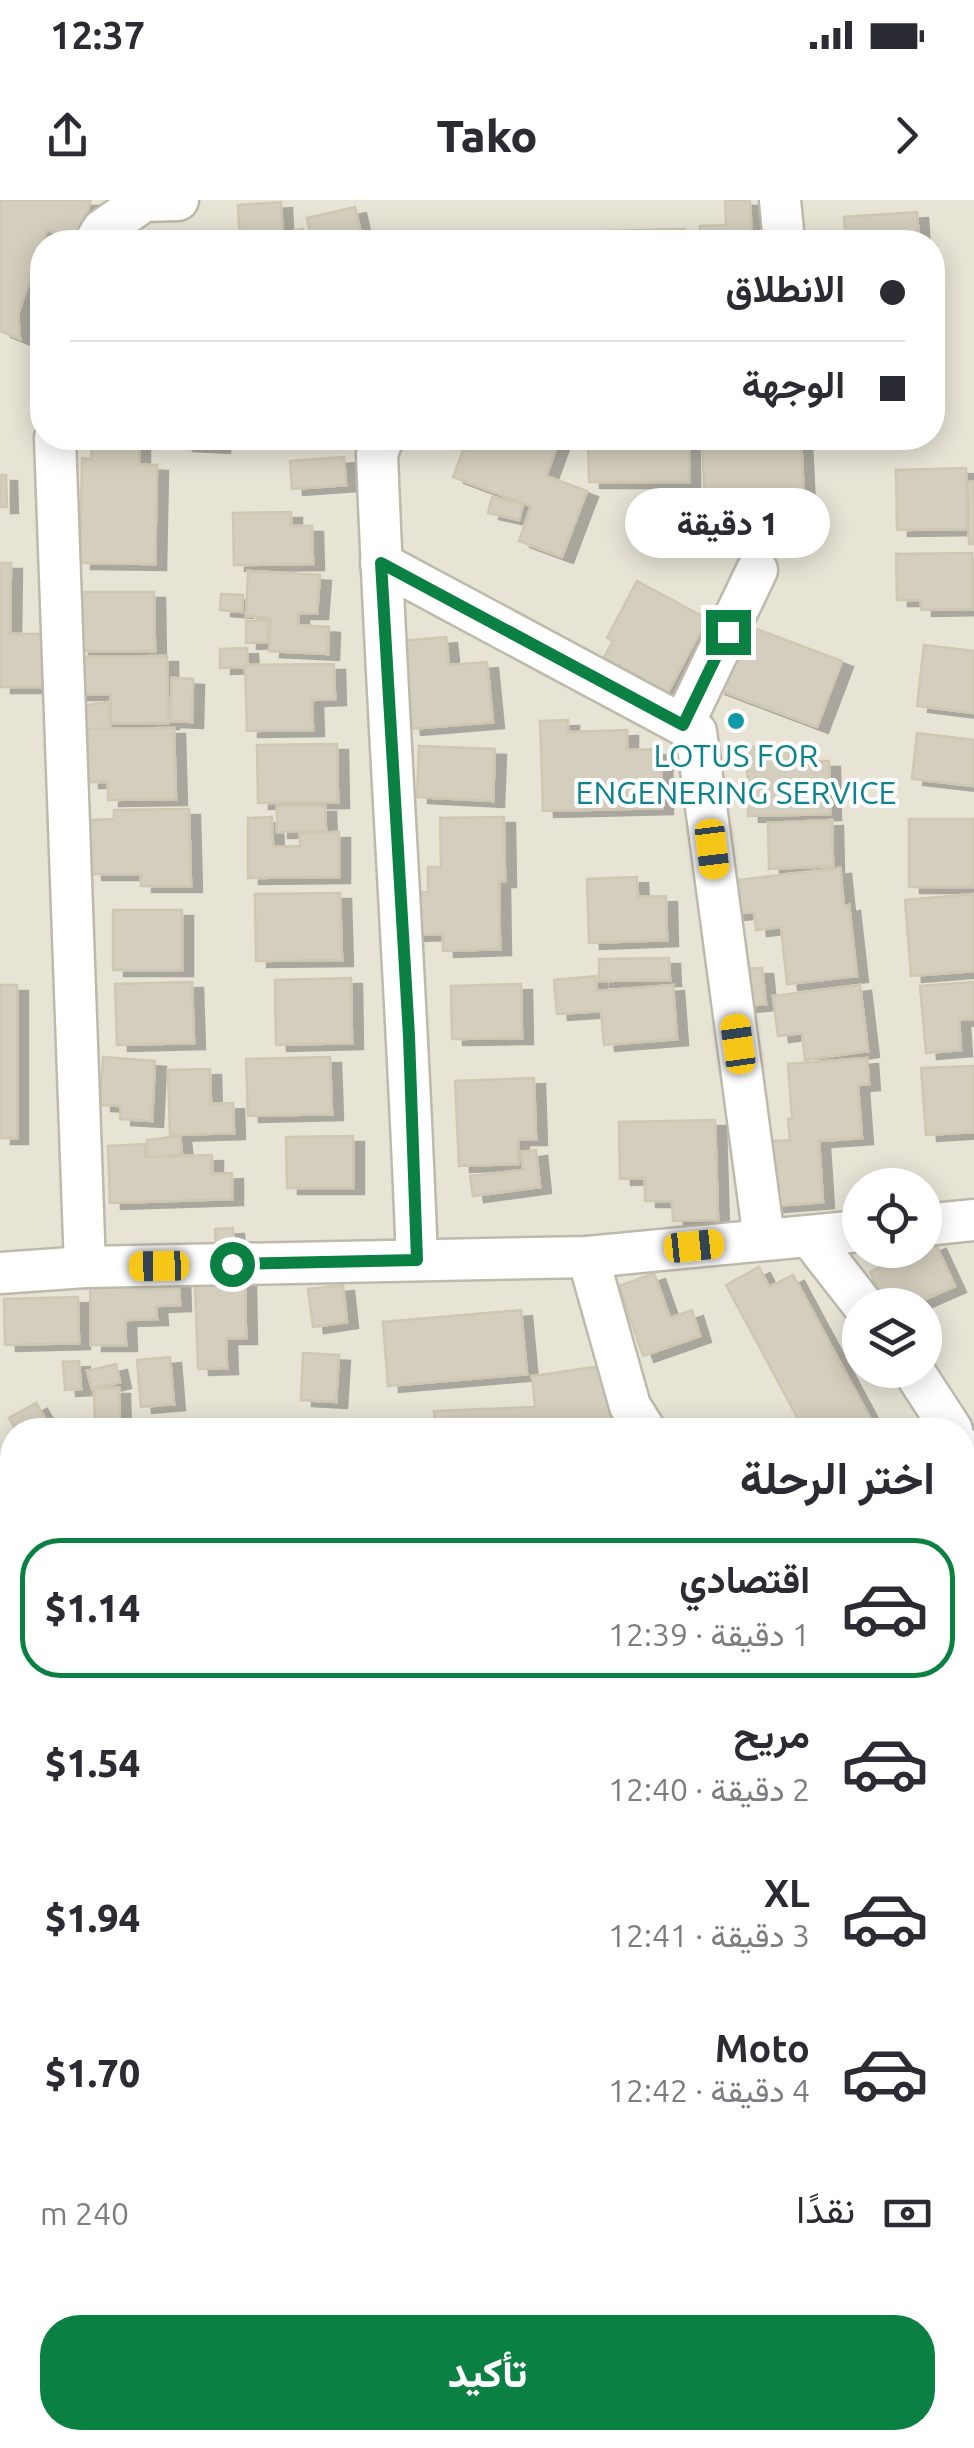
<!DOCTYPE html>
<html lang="ar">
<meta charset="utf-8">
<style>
:root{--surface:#fff;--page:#f7f7f7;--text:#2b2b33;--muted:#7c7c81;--line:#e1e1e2;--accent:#0b8043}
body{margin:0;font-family:Ubuntu,Vazirmatn,sans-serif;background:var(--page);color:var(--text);direction:rtl;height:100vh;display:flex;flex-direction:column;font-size:38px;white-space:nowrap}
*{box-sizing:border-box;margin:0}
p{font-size:32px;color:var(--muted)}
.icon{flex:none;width:55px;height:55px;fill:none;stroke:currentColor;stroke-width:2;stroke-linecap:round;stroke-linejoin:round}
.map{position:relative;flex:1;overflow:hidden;direction:ltr}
.panel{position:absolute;left:0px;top:1218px;width:975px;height:1032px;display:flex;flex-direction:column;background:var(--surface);border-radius:40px 40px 0 0;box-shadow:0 5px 25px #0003;direction:rtl}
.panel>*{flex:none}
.banner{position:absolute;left:30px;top:30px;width:915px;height:220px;border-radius:40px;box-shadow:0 5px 25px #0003;direction:rtl;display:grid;align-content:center;height:220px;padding:0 40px;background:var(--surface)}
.tools{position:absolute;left:842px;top:968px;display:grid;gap:20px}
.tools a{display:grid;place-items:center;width:100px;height:100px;border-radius:50%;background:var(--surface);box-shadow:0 5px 25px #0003;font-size:50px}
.end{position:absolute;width:45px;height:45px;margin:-22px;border:12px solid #0b8043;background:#fff;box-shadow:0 0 0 5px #fff}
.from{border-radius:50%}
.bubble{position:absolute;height:70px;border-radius:35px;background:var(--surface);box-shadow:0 5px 25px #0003;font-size:32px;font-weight:800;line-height:70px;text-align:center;direction:rtl}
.car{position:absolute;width:30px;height:60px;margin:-30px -15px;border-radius:12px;box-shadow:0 0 8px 2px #0007;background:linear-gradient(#f5c518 24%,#345 0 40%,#f5c518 0 76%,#345 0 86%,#f5c518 0)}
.banner b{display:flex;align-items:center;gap:35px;height:95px;font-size:38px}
.banner b+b{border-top:2px solid var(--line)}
.banner i{width:25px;height:25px;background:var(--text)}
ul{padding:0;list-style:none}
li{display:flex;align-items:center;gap:30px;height:140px;margin:0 20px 15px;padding:0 20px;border:5px solid transparent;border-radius:40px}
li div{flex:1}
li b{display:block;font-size:38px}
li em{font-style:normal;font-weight:800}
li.selected{border-color:var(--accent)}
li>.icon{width:90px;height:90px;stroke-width:1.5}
h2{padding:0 40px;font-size:45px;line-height:120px}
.pay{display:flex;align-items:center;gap:25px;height:110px;padding:0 40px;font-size:38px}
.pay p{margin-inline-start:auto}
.button{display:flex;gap:20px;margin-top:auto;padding:20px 40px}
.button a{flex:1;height:115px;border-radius:40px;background:var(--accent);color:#fff;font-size:40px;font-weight:800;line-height:115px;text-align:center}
.status{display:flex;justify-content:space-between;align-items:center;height:70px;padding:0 50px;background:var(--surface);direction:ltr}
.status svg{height:28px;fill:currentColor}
header{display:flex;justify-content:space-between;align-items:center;height:130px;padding:0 40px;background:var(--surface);font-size:45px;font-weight:800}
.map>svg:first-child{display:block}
.residential{fill:#e7e4d6;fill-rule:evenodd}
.building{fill:#d4cebe;stroke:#cfc7b1;stroke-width:2.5;filter:url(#shadow)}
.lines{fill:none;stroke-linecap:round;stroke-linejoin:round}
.minor-casing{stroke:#bebaab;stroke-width:45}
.minor{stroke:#fff;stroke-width:40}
.route{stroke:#0b8043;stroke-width:12}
.culture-dot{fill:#0f9aa8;stroke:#fff;stroke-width:4}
.labels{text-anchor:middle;stroke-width:8;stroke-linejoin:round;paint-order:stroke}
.culture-label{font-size:32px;fill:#0d838f;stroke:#fff}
</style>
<div class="status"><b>12:37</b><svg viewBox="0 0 49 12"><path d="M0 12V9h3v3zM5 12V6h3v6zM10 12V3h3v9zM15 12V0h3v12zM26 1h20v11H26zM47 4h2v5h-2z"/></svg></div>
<header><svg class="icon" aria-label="forward" viewBox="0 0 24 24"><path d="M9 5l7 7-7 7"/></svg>Tako<svg class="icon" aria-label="share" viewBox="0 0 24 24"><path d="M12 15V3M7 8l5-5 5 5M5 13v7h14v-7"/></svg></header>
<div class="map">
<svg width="974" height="2248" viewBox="0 0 974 2248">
<defs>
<filter id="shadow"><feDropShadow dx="11" dy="6" stdDeviation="0" flood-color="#0004"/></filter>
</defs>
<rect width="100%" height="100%" fill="#f3f1e8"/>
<!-- residential -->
<path class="residential" d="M0,0h974v2248h-974zM42,42h890v196h-890zM860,985h65v65h-65zM860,1105h65v65h-65zM12,1230h950v1008h-950z"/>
<!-- building -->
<g class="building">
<path d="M0,0h91l-14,40 -30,-10 -29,84 2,25 -20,-8z"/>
<path d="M725,0h25l2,42h-52v-16l26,-1z"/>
<path d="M281,2l2,40h-43l-2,-37z"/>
<path d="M355,7l8,35h-51l-5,-24z"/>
<path d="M917,12l2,30h-73l-2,-25z"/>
<path d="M303,29l4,13h-18l-2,-9z"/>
<path d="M685,29v13h-77l-1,-11z"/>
<path d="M504,31v11h-79v-9z"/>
<path d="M92,238h47v26l18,1 -2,99 -75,-1 2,-105 9,1z"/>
<path d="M183,238h37l-1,9 -37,-2z"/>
<path d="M468,238h92l-14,38 41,15 -25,66 -43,-16 12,-35 -78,-29z"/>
<path d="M588,238h101v44h-100z"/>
<path d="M702,238h99l4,83 -99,4z"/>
<path d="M344,257l2,28 -54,4 -2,-28z"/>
<path d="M966,268l1,61 -70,1 -1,-60z"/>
<path d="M0,275h6l1,32h-7z"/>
<path d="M968,282h6v62h-5z"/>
<path d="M492,297l31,7 -4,16 -31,-7z"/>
<path d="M291,312v14h21l1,38 -79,1 -1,-52z"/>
<path d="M972,353v56l-51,1v-10h-24l-1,-46z"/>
<path d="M0,363h11l-1,71h34l-1,53h-43z"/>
<path d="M248,371l72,4 -3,38h-19v12l31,2 -1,27 -59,-3 2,-33 -25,-2z"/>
<path d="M637,381l70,38 -39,73 -64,-35 9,-16 -6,-3z"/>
<path d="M78,392h76l1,59h-77z"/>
<path d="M221,394l22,1 -1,17 -22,-2z"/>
<path d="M246,421h22v21l-22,1z"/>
<path d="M738,422l104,39 -25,66 -103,-39z"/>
<path d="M446,437l3,28 38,-3 6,60 -83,7 -8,-88z"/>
<path d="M924,445l50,6v62l-57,-7z"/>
<path d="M247,448l1,19 -28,1v-19z"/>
<path d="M167,456l1,67h-57v-29h-40v-37z"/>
<path d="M334,464l1,35 -23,1 1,30 -66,1 -2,-66z"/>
<path d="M172,478l21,1 -1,43 -22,-1z"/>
<path d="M108,502l3,26 -35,4 -3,-25z"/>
<path d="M568,520v12l59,-2v20l34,-1 1,59 -119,3 -3,-90z"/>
<path d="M174,528l2,71 -68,1v-18h-20l-1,-53z"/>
<path d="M917,533l57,7v46l-62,-7z"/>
<path d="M337,544l1,58 -80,1 -1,-58z"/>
<path d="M419,546l76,3 -2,52 -76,-4z"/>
<path d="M802,546l1,15h26l1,53 -82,2 -1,-69z"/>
<path d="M277,606h48l1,25 -49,1z"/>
<path d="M189,609l2,77h-50v-12h-50l-1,-54 24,-1v-9z"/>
<path d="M272,617l1,30 27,-1v-13l39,-1v45l-91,1v-60z"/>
<path d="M504,617l1,64h-6l1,68 -57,2v-17l-34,1 -1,-42 20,-1v-25h13l-1,-49z"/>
<rect x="909" y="619" width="65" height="68"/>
<path d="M832,620l1,46 -64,3 -1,-46z"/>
<path d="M840,668l4,38 5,-1 8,71 -70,8 -6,-57 -25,3 -2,-18 -21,2 -4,-33z"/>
<path d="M637,677l1,20 28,-1 1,44 -78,3 -2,-64z"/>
<path d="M340,693l2,67 -86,1 -1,-67z"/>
<path d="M974,694v77l-63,5 -6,-76z"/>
<rect x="113" y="710" width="69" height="60"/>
<path d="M669,758l1,22 -71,1v-22z"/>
<path d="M762,768l4,36 -21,2 -3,-37z"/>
<path d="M596,776l1,15 76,-6 4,54 -73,6 -3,-34 -44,3 -3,-34z"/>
<path d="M351,778l1,65 -76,2 -1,-65z"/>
<path d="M192,782l2,61 -77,2 -2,-61z"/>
<path d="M974,782v37l-15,1 2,30 -35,3 -6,-67z"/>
<path d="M521,784l1,54 -70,1 -1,-53z"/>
<rect x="0" y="785" width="17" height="153"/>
<path d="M860,785l8,66 -63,9 -3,-27 -24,3 -5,-40z"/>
<path d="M103,857l52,4 -3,60 -32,-2 1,-13 -21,-1z"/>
<path d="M330,857l2,57 -84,2 -2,-57z"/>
<path d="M867,858l2,26 -11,1 4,53 -43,3 4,61 -61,5 -5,-65 33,-2 -2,-21h4l-4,-55z"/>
<path d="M974,866v66l-48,3 -5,-67z"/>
<path d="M210,869l1,35 22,-1 1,30 -64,2 -2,-65z"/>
<path d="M534,878l2,61h-18v25l-59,2 -4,-85z"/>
<path d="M715,920l3,100 -45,1 -1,-20h-27v-23l-25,1 -1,-57z"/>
<path d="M180,936l2,18 -34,4 -1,-18z"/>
<path d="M353,936v52h-66l-1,-51z"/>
<path d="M145,944v13l67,-2v19l20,-1v26l-122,4 -2,-57z"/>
<path d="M536,950l4,37 -67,9 -3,-20 53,-6 -2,-18z"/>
<path d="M233,1028l1,21 -18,1 -1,-21z"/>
<path d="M935,1043l20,43 -43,19h-27l-15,-33z"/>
<path d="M759,1067l10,20 24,-12 78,145 -17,10h-50l-78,-145z"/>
<path d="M654,1073l16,45 22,-8 8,26 -57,20 -24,-70z"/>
<path d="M179,1078l1,27 -24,1 1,13 -32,1 1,25h-35l-1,-65z"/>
<path d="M245,1081l1,57h-20l1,30 -29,1 -3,-86z"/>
<path d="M343,1085l4,37 -34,5 -5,-38z"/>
<path d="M78,1097l1,46 -74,2 -1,-46z"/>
<path d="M521,1110l6,64 -139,12 -5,-64z"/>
<path d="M303,1153l36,2 -3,47 -35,-2z"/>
<path d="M170,1157l4,47 -33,3 -4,-47z"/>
<path d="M79,1161l2,28 -16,1 -2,-28z"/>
<path d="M116,1164l4,18 -28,7 -5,-18z"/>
<path d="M608,1165l2,58 -28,7h-147l-1,-19 101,-4 -3,-31z"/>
<path d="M94,1188h25l1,42h-25z"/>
<path d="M36,1203l16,27h-36l-7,-12z"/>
<path d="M12,1389v91l-12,8v-91z"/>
<path d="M962,1464l12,16 -1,96 -11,-15z"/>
<path d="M12,1525v72l-12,-16v-16l7,-5 -7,-9v-16z"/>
<path d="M1,1604l11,17v27l-12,8z"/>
<path d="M12,1663v74l-12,8v-74z"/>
<path d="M962,2005l12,17v51l-5,3 3,3 -10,7z"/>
<path d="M962,2230l12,18h-88l-8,-10h84z"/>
<path d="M103,2238h52l7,10h-76z"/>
<path d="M381,2238h81l-14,10h-13l-4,-5 -6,5h-37z"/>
<path d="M587,2238h13l8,7 -2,3h-19l-5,-5z"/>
</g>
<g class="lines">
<!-- minor casing -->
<g class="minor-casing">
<g id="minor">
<path d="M780,0l4,42"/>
<path d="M95,42l7,-12 42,-29 34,-1"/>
<path d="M55,238l30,829"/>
<path d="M383,238l-6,16c10,269 30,537 40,806"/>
<path d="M381,363l315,169 68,507"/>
<path d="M683,525l74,-155"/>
<path d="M925,1025l49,-5"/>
<path d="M810,1037l53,68"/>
<path d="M588,1057l42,149 15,24"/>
<path d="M0,1073l85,-6 503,-10 272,-26"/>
<path d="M913,1170l39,60"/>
<path d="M962,1247l12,18"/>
<path d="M0,1354l12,-6"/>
<path d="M962,1625l12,7"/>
<path d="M0,2108l12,104"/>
<path d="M16,2238l1,10"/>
<path d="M347,2238l2,10"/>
<path d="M528,2238l1,10"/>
<path d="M855,2238l1,10"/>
<path d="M751,2248l16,-10"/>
</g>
</g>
<!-- minor -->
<use href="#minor" class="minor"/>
</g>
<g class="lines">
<!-- route -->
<path class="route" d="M232,1064l185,-4 -8,-224 -28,-473 302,162 45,-93"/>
</g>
<!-- markers -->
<circle class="culture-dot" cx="736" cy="521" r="10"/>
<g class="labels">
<!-- culture labels -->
<g class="culture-label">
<text x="736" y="567">LOTUS FOR<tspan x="736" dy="37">ENGENERING SERVICE</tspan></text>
</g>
</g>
</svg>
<div class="tools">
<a><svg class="icon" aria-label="locate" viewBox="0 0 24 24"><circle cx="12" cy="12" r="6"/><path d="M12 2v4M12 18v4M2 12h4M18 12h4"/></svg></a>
<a><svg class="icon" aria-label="layers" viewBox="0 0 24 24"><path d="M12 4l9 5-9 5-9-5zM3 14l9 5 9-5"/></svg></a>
</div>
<i class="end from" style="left:232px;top:1064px"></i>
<i class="end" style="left:728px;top:432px"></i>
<div class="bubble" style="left:625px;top:288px;width:205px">1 دقيقة</div>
<i class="car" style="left:712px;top:649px;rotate:173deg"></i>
<i class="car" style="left:738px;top:844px;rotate:352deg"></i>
<i class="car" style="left:694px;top:1046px;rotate:84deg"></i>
<i class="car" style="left:159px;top:1066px;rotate:269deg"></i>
<div class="banner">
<b><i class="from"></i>الانطلاق</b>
<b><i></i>الوجهة</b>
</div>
<section class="panel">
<h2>اختر الرحلة</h2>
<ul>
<li class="selected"><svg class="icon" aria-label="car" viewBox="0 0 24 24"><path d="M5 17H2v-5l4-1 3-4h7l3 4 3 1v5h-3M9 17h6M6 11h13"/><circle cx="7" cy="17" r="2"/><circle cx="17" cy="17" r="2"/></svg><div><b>اقتصادي</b><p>1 دقيقة · 12:39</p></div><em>$1.14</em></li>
<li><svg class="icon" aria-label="car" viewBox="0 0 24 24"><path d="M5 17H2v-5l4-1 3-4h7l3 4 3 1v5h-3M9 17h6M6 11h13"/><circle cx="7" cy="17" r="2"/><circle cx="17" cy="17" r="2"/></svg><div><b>مريح</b><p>2 دقيقة · 12:40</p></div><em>$1.54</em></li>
<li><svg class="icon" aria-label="car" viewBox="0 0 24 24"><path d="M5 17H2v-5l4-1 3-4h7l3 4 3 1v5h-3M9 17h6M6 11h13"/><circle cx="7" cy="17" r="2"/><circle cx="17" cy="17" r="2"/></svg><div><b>XL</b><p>3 دقيقة · 12:41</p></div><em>$1.94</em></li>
<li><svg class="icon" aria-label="car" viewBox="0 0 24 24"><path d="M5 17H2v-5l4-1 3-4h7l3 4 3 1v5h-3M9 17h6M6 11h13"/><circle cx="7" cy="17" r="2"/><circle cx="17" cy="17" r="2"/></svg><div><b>Moto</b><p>4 دقيقة · 12:42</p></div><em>$1.70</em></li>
</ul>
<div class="pay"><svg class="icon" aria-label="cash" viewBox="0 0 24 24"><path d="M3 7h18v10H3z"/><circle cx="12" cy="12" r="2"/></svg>نقدًا<p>240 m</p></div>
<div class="button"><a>تأكيد</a></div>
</section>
</div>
